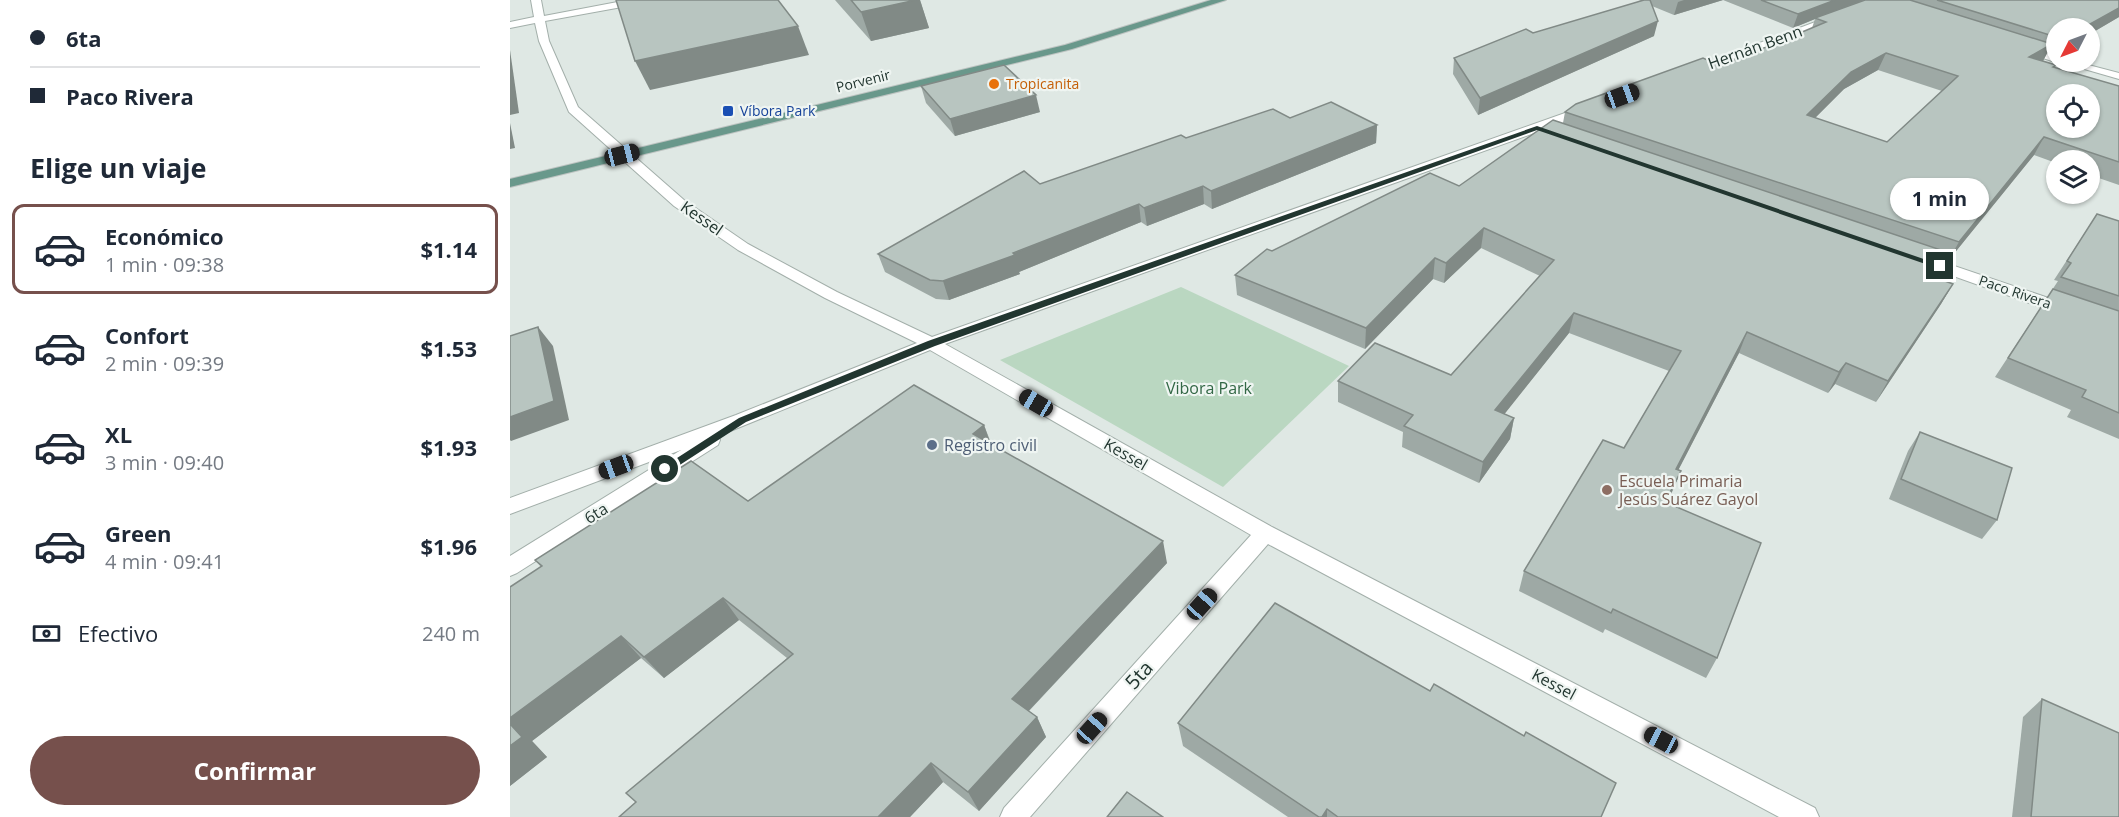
<!DOCTYPE html>
<html lang="es">
<meta charset="utf-8">
<style>
:root{--surface:#fff;--page:#f2f2f3;--text:#1f2937;--muted:#747a83;--line:#e0e1e3;--accent:#76504c}
body{margin:0;font-family:"Open Sans",sans-serif;background:var(--page);color:var(--text);height:100vh;display:flex;flex-direction:column;font-size:22px;white-space:nowrap}
*{box-sizing:border-box;margin:0}
p{font-size:20px;color:var(--muted)}
.icon{flex:none;width:33px;height:33px;fill:none;stroke:currentColor;stroke-width:2;stroke-linecap:round;stroke-linejoin:round}
.map{position:relative;flex:1;overflow:hidden}
.panel{display:flex;flex-direction:column;background:var(--surface);width:510px}
.panel>*{flex:none}
.guide{display:grid;align-content:center;height:132px;padding:0 30px;background:var(--surface)}
.needle{width:39px;rotate:228deg}
.fabs{position:absolute;left:1536px;top:18px;display:grid;gap:12px}
.fabs a{display:grid;place-items:center;width:54px;height:54px;border-radius:50%;background:var(--surface);box-shadow:0 2px 4px #0004;font-size:30px}
.end{position:absolute;width:27px;height:27px;margin:-14px;border:8px solid #223630;background:#fff;box-shadow:0 0 0 3px #fff}
.from{border-radius:50%}
.bubble{position:absolute;height:42px;border-radius:21px;background:var(--surface);box-shadow:0 2px 4px #0004;font-size:20px;font-weight:700;line-height:42px;text-align:center}
.car{position:absolute;width:18px;height:36px;margin:-18px -9px;border-radius:8px;box-shadow:0 0 4px 2px #0007;background:linear-gradient(#222 24%,#8ab4d8 0 40%,#222 0 76%,#8ab4d8 0 86%,#222 0)}
.guide b{display:flex;align-items:center;gap:21px;height:57px;font-size:22px}
.guide b+b{border-top:2px solid var(--line)}
.guide i{width:15px;height:15px;background:var(--text)}
ul{padding:0;list-style:none}
li{display:flex;align-items:center;gap:18px;height:90px;margin:0 12px 9px;padding:0 18px;border:3px solid transparent;border-radius:12px}
li div{flex:1}
li b{display:block;font-size:22px}
li em{font-style:normal;font-weight:700}
li.current{border-color:var(--accent)}
li>.icon{width:54px;height:54px;stroke-width:1.5}
h2{padding:0 30px;font-size:27px;line-height:72px}
.pay{display:flex;align-items:center;gap:15px;height:66px;padding:0 30px;font-size:22px}
.pay p{margin-inline-start:auto}
.cta{display:flex;gap:12px;margin-top:auto;padding:12px 30px}
.cta a{flex:1;height:69px;border-radius:36px;background:var(--accent);color:#fff;font-size:24px;font-weight:700;line-height:69px;text-align:center}
main{display:flex;flex:1;min-height:0}
.map>svg:first-child{display:block}
.green{fill:#bad7c1}
.lines{fill:none;stroke-linecap:round;stroke-linejoin:round}
.minor-casing{stroke:#a3afaa;stroke-width:2}
.major-casing{stroke:#bdc3c1;stroke-width:2}
.minor{fill:#fff;fill-rule:evenodd}
.major{fill:#69988b;fill-rule:evenodd}
.wall{fill:#9ea9a5;fill-rule:evenodd}
.shaded-wall{fill:#818a86}
.building{fill:#b8c5c0;stroke:#818a86;stroke-width:1.5;fill-rule:evenodd}
.route{fill:#223630}
.food-dot{fill:#e8710a;stroke:#eff5f2;stroke-width:2}
.transit-dot{fill:#1a4fb4;stroke:#eff5f2;stroke-width:2}
.service-dot{fill:#5c6f8a;stroke:#eff5f2;stroke-width:2}
.education-dot{fill:#8d6e63;stroke:#eff5f2;stroke-width:2}
.labels{text-anchor:middle;stroke-width:4.5;stroke-linejoin:round;paint-order:stroke}
.far-street-label{font-size:14px;fill:#223630;stroke:#eff5f2}
.far-food-label{font-size:14px;fill:#c56008;stroke:#eff5f2;text-anchor:start}
.far-transit-label{font-size:14px;fill:#164399;stroke:#eff5f2;text-anchor:start}
.street-label{font-size:16px;fill:#223630;stroke:#eff5f2}
.park-label{font-size:16px;fill:#326745;stroke:#eff5f2}
.service-label{font-size:16px;fill:#4e5e75;stroke:#eff5f2;text-anchor:start}
.education-label{font-size:16px;fill:#785e54;stroke:#eff5f2;text-anchor:start}
.near-street-label{font-size:20px;fill:#223630;stroke:#eff5f2}
</style>
<main>
<section class="panel">
<div class="guide">
<b><i class="from"></i>6ta</b>
<b><i></i>Paco Rivera</b>
</div>
<h2>Elige un viaje</h2>
<ul>
<li class="current"><svg class="icon" aria-label="car" viewBox="0 0 24 24"><path d="M5 17H2v-5l4-1 3-4h7l3 4 3 1v5h-3M9 17h6M6 11h13"/><circle cx="7" cy="17" r="2"/><circle cx="17" cy="17" r="2"/></svg><div><b>Económico</b><p>1 min · 09:38</p></div><em>$1.14</em></li>
<li><svg class="icon" aria-label="car" viewBox="0 0 24 24"><path d="M5 17H2v-5l4-1 3-4h7l3 4 3 1v5h-3M9 17h6M6 11h13"/><circle cx="7" cy="17" r="2"/><circle cx="17" cy="17" r="2"/></svg><div><b>Confort</b><p>2 min · 09:39</p></div><em>$1.53</em></li>
<li><svg class="icon" aria-label="car" viewBox="0 0 24 24"><path d="M5 17H2v-5l4-1 3-4h7l3 4 3 1v5h-3M9 17h6M6 11h13"/><circle cx="7" cy="17" r="2"/><circle cx="17" cy="17" r="2"/></svg><div><b>XL</b><p>3 min · 09:40</p></div><em>$1.93</em></li>
<li><svg class="icon" aria-label="car" viewBox="0 0 24 24"><path d="M5 17H2v-5l4-1 3-4h7l3 4 3 1v5h-3M9 17h6M6 11h13"/><circle cx="7" cy="17" r="2"/><circle cx="17" cy="17" r="2"/></svg><div><b>Green</b><p>4 min · 09:41</p></div><em>$1.96</em></li>
</ul>
<div class="pay"><svg class="icon" aria-label="cash" viewBox="0 0 24 24"><path d="M3 7h18v10H3z"/><circle cx="12" cy="12" r="2"/></svg>Efectivo<p>240 m</p></div>
<div class="cta"><a>Confirmar</a></div>
</section>
<div class="map">
<svg width="1609" height="817" viewBox="0 0 1609 817">
<rect width="100%" height="100%" fill="#dfe8e4"/>
<!-- green -->
<path class="green" d="M671,287l168,79 -126,121 -223,-127z"/>
<g class="lines">
<!-- minor casing -->
<g class="minor-casing">
<g id="minor">
<path d="M21,0h10l3,16 84,-16h21l-5,3 -99,18 4,20 29,66 106,93 64,44 89,48 95,45 650,-230h8v6l-645,231 327,183 543,281 4,9h-40l-511,-273 -238,273h-30l4,-9 247,-273 -321,-185 -212,86 2,4 -2,5 -201,128 -7,3v-20l171,-106 -171,64v-16l226,-83 181,-72 -92,-45 -87,-48 -64,-44 -105,-94 -30,-71 -4,-18 -25,5v-6l24,-5z"/>
<path d="M1324,15l5,3 -1,2 -143,53 -4,1 -6,-3z"/>
<path d="M1512,45l34,11v6h3l-7,-1 -34,-11v-4z"/>
<path d="M1550,62h17l42,11v6z"/>
<path d="M1409,254l153,52 2,4 -8,5 -6,-1 -146,-52 -3,-3z"/>
</g>
</g>
<!-- major casing -->
<g class="major-casing">
<path id="major" d="M701,0h15l-154,49 -562,138v-8l555,-134z"/>
</g>
<!-- minor -->
<use href="#minor" class="minor"/>
<!-- major -->
<use href="#major" class="major"/>
</g>
<!-- wall -->
<g class="wall">
<path d="M325,0h85l9,28 -58,13z"/>
<path d="M1129,0h480v17l-29,17v-6h-34v25h-1l-7,-2 -5,10 13,4 -1,3 64,18v99l-29,-10v-15h-34v3l-22,-8 -86,106 -3,-1 -10,17 18,7 -12,20 -65,98 -41,-18 -7,9 -89,-40 -61,117 3,1 -14,31 50,156 -11,20 -101,-49 -2,4 -84,-42 5,-20 100,-123 45,-77 -100,-38 -65,81 10,4 -4,21 -31,44 -77,-36 1,-15 -65,-30v-21l113,-6 89,-99 -59,-28 -37,35 -11,-4 -68,70 -128,-54 -2,-20 37,-24 187,-65 104,-63 2,-11 156,-46 91,-38 3,-9 -22,9 -70,-28 -49,15 -22,-9 2,30 -176,79 -25,-41 1,-16 79,-25 108,-32zM1368,70l64,21 -55,51 -72,-24 29,-29z"/>
<path d="M411,86l119,26 -85,24 -29,-33z"/>
<path d="M780,118l87,7 -1,18 -164,66 -8,-5 -57,22 -6,-4 -122,50 1,2 -71,26 -13,-1 -51,-27 -7,-18 162,-70 146,-46z"/>
<path d="M1587,214l22,7v218l-52,-22 4,-7 -76,-33 63,-96 -4,-1z"/>
<path d="M474,425l7,18 176,120 -138,148 8,6 9,20 -67,74 -36,-29 -33,35h-291l17,-15 151,-144 -48,-38 -75,58 -23,-20 -109,83 15,16 -37,29 31,-219 -6,-7 213,-59z"/>
<path d="M1410,432l77,88 -15,19 -93,-40 19,-48z"/>
<path d="M1532,699l77,118h-107l11,-100z"/>
<path d="M668,723l423,94h-313l-105,-71z"/>
</g>
<!-- shaded-wall -->
<g class="shaded-wall">
<path d="M406,0h4l9,28 -58,13 -10,-29z"/>
<path d="M1174,0h39l-49,15 4,-13z"/>
<path d="M1325,0h29l-49,18v1l-22,9 5,-14z"/>
<path d="M1609,8v9l-29,17v-6h-7z"/>
<path d="M1148,21l-4,15 -176,79 2,-17z"/>
<path d="M288,26l11,29 -159,35 -15,-29z"/>
<path d="M1542,44l-9,17 -14,-4z"/>
<path d="M0,50l9,63 -9,2z"/>
<path d="M1376,53l-8,17 -34,19 -44,44 7,-18 44,-43z"/>
<path d="M526,95l4,17 -85,24 -5,-17z"/>
<path d="M0,123l5,25 -5,1z"/>
<path d="M867,125l-1,18 -164,66 -1,-18z"/>
<path d="M1534,137l-10,18 -86,106 11,-19z"/>
<path d="M693,186l1,18 -57,22 -3,-18z"/>
<path d="M629,204l2,18 -122,50 1,2 -71,26 -6,-19z"/>
<path d="M974,228l-3,20 -37,35 2,-20z"/>
<path d="M1440,253l-12,20 -19,23 12,-20z"/>
<path d="M925,258l-2,21 -68,70 1,-21z"/>
<path d="M1443,284l-12,20 -65,98 12,-21z"/>
<path d="M1064,313l-5,20 -78,98 4,-21z"/>
<path d="M28,327l15,19 16,74 -58,21 -1,-1v-23z"/>
<path d="M1237,332l-8,21 -71,137 8,-21z"/>
<path d="M1336,363l-11,21 -7,9 11,-21z"/>
<path d="M1004,418l-4,21 -31,44 4,-21z"/>
<path d="M474,425l8,23 -19,-14z"/>
<path d="M1171,471l-9,21 -15,31 8,-21z"/>
<path d="M653,541l4,22 -146,156 -9,-20z"/>
<path d="M213,598l16,22 -75,58 -20,-21z"/>
<path d="M111,636l20,22 -109,83 15,16 -37,29v-68z"/>
<path d="M527,717l9,20 -67,74 -11,-19z"/>
<path d="M421,763l12,19 -33,35h-32z"/>
<path d="M817,809v8h-5z"/>
</g>
<!-- building -->
<g class="building">
<path d="M106,0h162l20,26 -163,35z"/>
<path d="M341,0h65l-55,12z"/>
<path d="M1134,0h6l8,21 -178,77 -26,-40 72,-29 7,4z"/>
<path d="M1251,0h74l-37,14z"/>
<path d="M1355,0h45l142,44 -23,13 27,8 -3,2 66,19v76l-75,-25 -85,105 -394,-130 11,-8 127,-46 18,8 105,-44 -11,-4zM1376,53l72,23 -71,66 -80,-27 44,-43zM1546,94h34v34h-34z"/>
<path d="M1427,0h182v8l-36,20h-27v9z"/>
<path d="M494,65l32,30 -86,24 -29,-33z"/>
<path d="M821,102l46,23 -166,66 -8,-5 -59,22 -5,-4 -126,49 2,2 -72,26 -13,-1 -52,-26 146,-83 16,13 141,-49 5,3 87,-29 17,9z"/>
<path d="M1043,120l397,133 -19,23 22,8 -65,97 -42,-18 -7,9 -92,-40 -71,137 5,2 -16,31 96,41 -44,115 -104,-49 -2,4 -87,-42 79,-131 21,8 57,-97 -107,-38 -79,97 19,8 -31,44 -79,-36 9,-11 -75,-34 37,-38 76,32 103,-115 -70,-32 -38,35 -11,-5 -69,70 -131,-53 32,-26 5,2 158,-78 29,13z"/>
<path d="M1587,214l22,7v75l-58,-19 10,-14 -4,-2z"/>
<path d="M1543,289l66,22v102l-37,-16 4,-7 -78,-32z"/>
<path d="M28,327l16,74 -44,16v-81z"/>
<path d="M404,385l70,40 -11,9 190,107 -151,158 25,18 -69,75 -37,-29 -53,54h-259l17,-15 -10,-9 167,-139 -70,-56 -79,59 -23,-21 -111,82v-131l32,-21 -7,-6 156,-99 57,40z"/>
<path d="M1410,432l92,36 -15,52 -96,-41z"/>
<path d="M765,603l155,88 4,-7 90,52 2,-4 90,51 -15,34h-263l-11,-8 -5,8h-3l-141,-94z"/>
<path d="M1532,699l77,34v84h-88z"/>
<path d="M0,724l12,13 -12,9z"/>
<path d="M617,792l36,25h-56z"/>
</g>
<!-- route -->
<path class="route" d="M1027,126l407,140 -7,2 -400,-138 -602,216 -189,76 -77,50h-8l-1,-3 79,-51 189,-77z"/>
<!-- markers -->
<circle class="food-dot" cx="484" cy="84" r="6"/>
<rect class="transit-dot" x="212" y="105" width="12" height="12" rx="3"/>
<circle class="service-dot" cx="422" cy="445" r="6"/>
<circle class="education-dot" cx="1097" cy="490" r="6"/>
<g class="labels">
<!-- far-street labels -->
<g class="far-street-label">
<text transform="translate(353 81) rotate(-14)" y="5">Porvenir</text>
<text transform="translate(1505 292) rotate(19)" y="5">Paco Rivera</text>
</g>
<!-- far-food labels -->
<g class="far-food-label">
<text x="496" y="89">Tropicanita</text>
</g>
<!-- far-transit labels -->
<g class="far-transit-label">
<text x="230" y="116">Víbora Park</text>
</g>
<!-- street labels -->
<g class="street-label">
<text transform="translate(1245 47) rotate(-20)" y="6">Hernán Benn</text>
<text transform="translate(192 218) rotate(35)" y="6">Kessel</text>
<text transform="translate(616 454) rotate(30)" y="6">Kessel</text>
<text transform="translate(86 513) rotate(-32)" y="6">6ta</text>
<text transform="translate(1044 684) rotate(28)" y="6">Kessel</text>
</g>
<!-- park labels -->
<g class="park-label">
<text x="699" y="394">Vibora Park</text>
</g>
<!-- service labels -->
<g class="service-label">
<text x="434" y="451">Registro civil</text>
</g>
<!-- education labels -->
<g class="education-label">
<text x="1109" y="487">Escuela Primaria<tspan x="1109" dy="18">Jesús Suárez Gayol</tspan></text>
</g>
<!-- near-street labels -->
<g class="near-street-label">
<text transform="translate(629 675) rotate(-48)" y="7">5ta</text>
</g>
</g>
</svg>
<div class="fabs">
<a><svg class="needle" viewBox="-14 -14 28 28"><path d="M0-13l5 13h-10z" fill="#e53935"/><path d="M0 13l5-13h-10z" fill="#747a83"/></svg></a>
<a><svg class="icon" aria-label="locate" viewBox="0 0 24 24"><circle cx="12" cy="12" r="6"/><path d="M12 2v4M12 18v4M2 12h4M18 12h4"/></svg></a>
<a><svg class="icon" aria-label="layers" viewBox="0 0 24 24"><path d="M12 4l9 5-9 5-9-5zM3 14l9 5 9-5"/></svg></a>
</div>
<i class="end from" style="left:155px;top:469px"></i>
<i class="end" style="left:1430px;top:266px"></i>
<div class="bubble" style="left:1380px;top:178px;width:99px">1 min</div>
<i class="car" style="left:1112px;top:96px;rotate:70deg"></i>
<i class="car" style="left:112px;top:155px;rotate:76deg"></i>
<i class="car" style="left:526px;top:403px;rotate:300deg"></i>
<i class="car" style="left:106px;top:467px;rotate:250deg"></i>
<i class="car" style="left:692px;top:604px;rotate:42deg"></i>
<i class="car" style="left:582px;top:728px;rotate:42deg"></i>
<i class="car" style="left:1151px;top:740px;rotate:298deg"></i>
</div>
</main>
